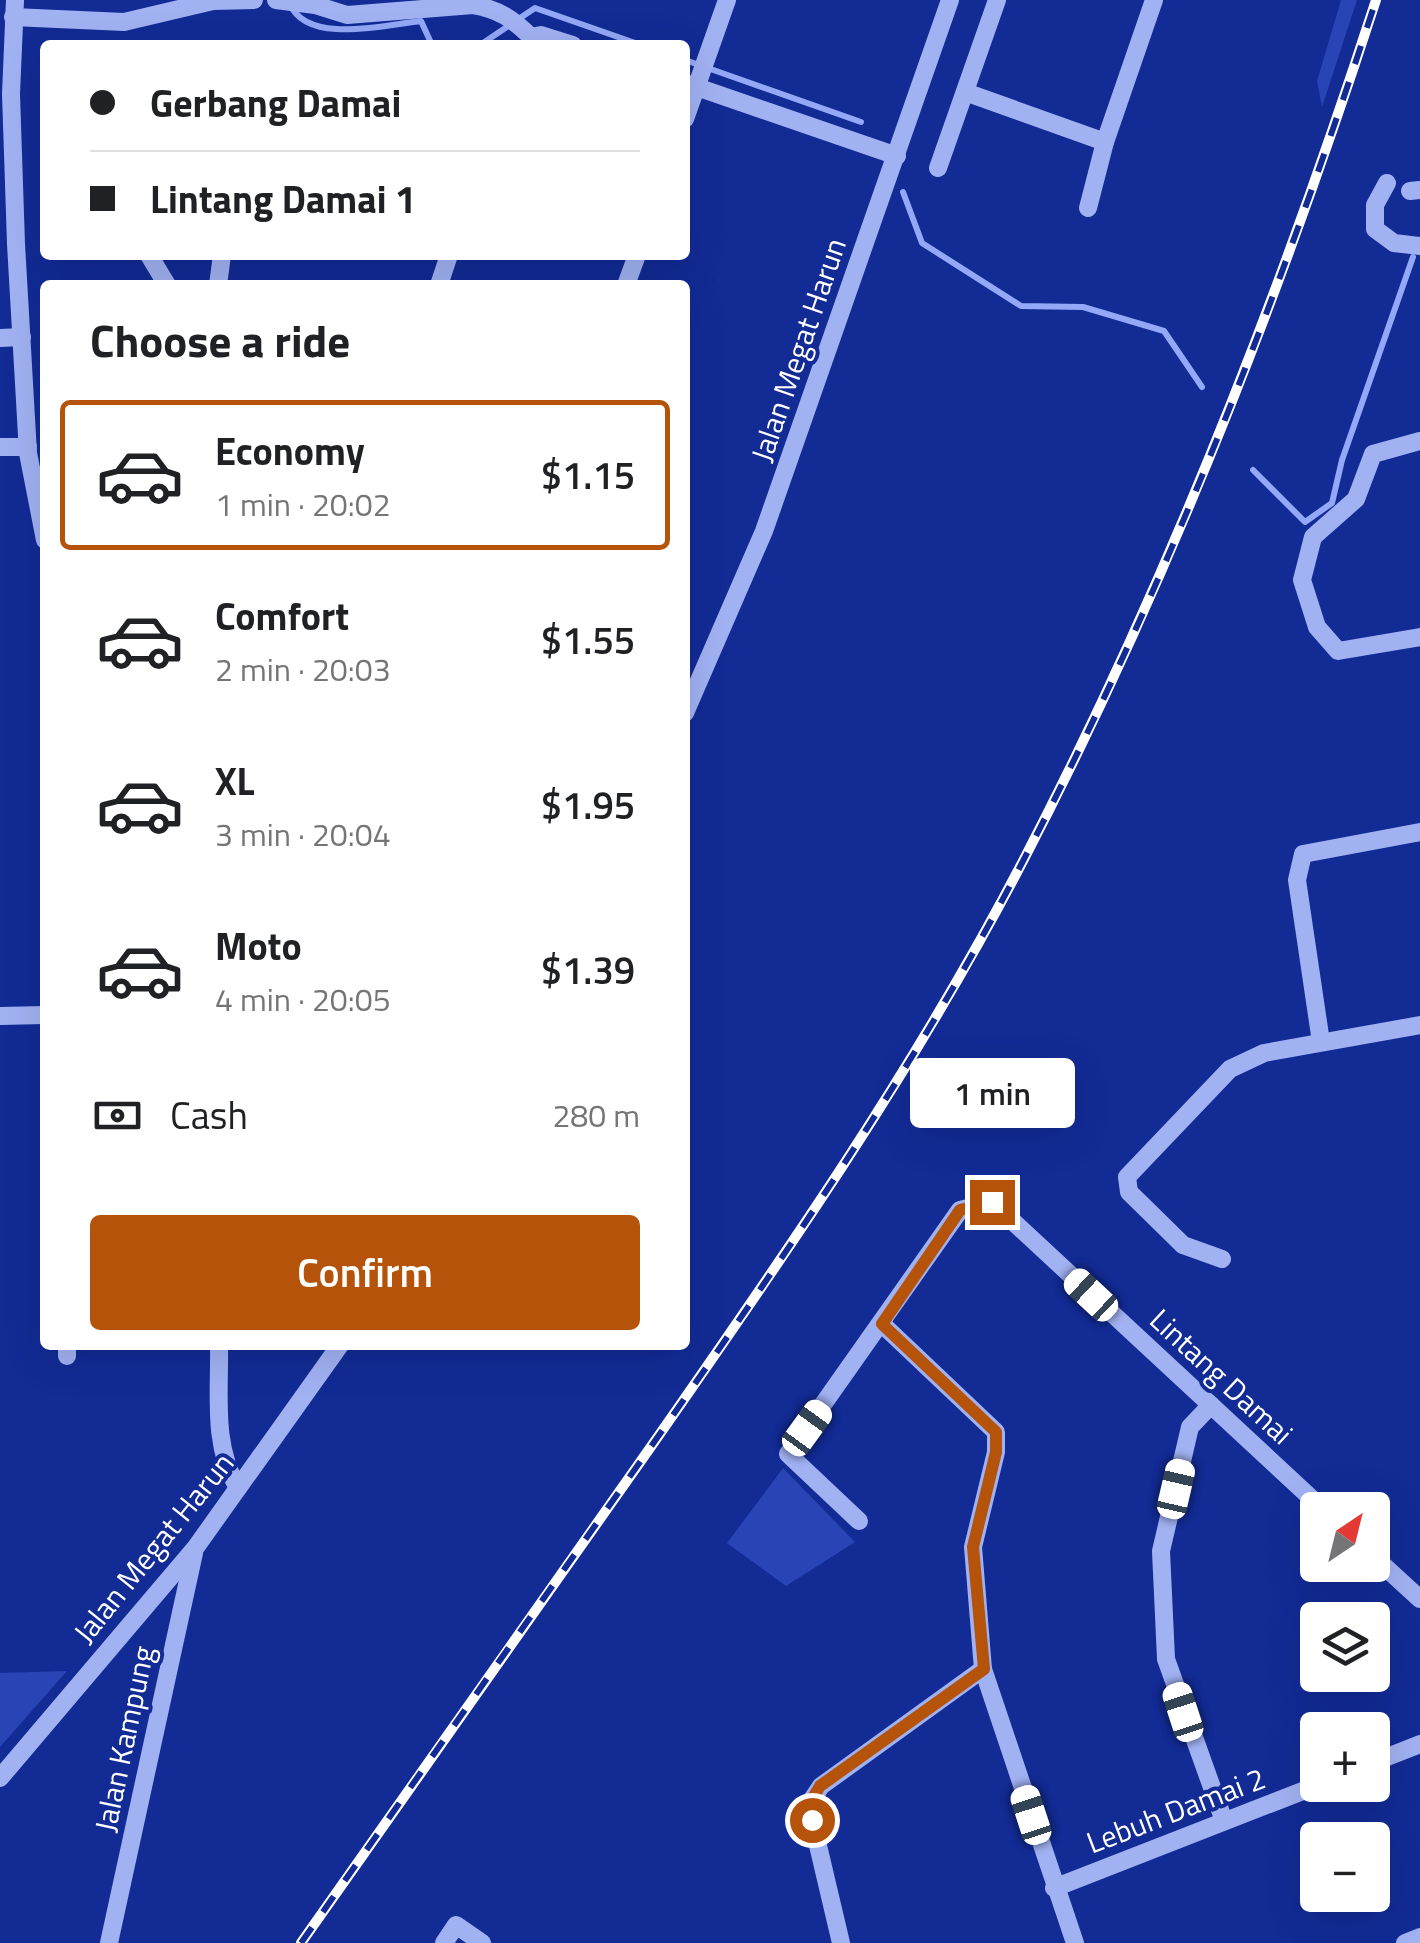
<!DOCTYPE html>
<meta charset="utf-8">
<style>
:root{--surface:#fff;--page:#f6f6f6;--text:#202124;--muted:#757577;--line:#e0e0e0;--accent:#b45309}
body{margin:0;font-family:"Titillium Web",sans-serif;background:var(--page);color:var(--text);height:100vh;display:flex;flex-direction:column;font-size:38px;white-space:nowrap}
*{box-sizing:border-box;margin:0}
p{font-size:32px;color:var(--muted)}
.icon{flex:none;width:55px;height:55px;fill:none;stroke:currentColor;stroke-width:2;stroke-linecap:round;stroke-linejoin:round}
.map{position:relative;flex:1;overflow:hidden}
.drawer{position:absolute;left:40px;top:280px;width:650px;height:1070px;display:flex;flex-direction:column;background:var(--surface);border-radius:10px;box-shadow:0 10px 40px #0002}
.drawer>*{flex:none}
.banner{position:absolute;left:40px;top:40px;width:650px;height:220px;border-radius:10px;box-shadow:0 10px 40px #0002;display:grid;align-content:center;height:220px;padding:0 50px;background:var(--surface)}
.needle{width:65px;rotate:35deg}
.fabs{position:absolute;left:1300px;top:1492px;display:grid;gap:20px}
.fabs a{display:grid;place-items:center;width:90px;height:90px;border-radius:10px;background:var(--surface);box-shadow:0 10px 40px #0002;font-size:50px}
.end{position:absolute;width:45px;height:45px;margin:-22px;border:12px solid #b45309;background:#fff;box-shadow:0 0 0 5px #fff}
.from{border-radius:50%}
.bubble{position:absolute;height:70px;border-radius:10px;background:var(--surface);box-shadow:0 10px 40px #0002;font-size:32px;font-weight:600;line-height:70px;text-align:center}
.car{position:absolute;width:30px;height:60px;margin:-30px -15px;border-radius:12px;box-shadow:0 0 8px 2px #0007;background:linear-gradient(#fff 24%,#345 0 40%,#fff 0 76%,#345 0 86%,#fff 0)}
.banner b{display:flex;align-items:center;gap:35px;height:95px;font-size:38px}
.banner b+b{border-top:2px solid var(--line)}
.banner i{width:25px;height:25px;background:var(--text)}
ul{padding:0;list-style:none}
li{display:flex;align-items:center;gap:30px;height:150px;margin:0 20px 15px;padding:0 30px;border:5px solid transparent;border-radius:10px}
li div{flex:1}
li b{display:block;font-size:38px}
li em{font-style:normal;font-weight:600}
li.on{border-color:var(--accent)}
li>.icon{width:90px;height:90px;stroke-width:1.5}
h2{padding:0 50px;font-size:45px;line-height:120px}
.pay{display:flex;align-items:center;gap:25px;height:110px;padding:0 50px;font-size:38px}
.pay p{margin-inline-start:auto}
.button{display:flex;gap:20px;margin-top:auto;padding:20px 50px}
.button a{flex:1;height:115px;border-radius:10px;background:var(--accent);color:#fff;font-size:40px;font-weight:600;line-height:115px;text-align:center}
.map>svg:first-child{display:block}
.green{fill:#2844b5}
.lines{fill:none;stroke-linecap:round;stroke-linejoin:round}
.stream{stroke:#93a8f6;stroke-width:6}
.minor{stroke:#a1b2f3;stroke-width:18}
.rail-casing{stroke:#fff;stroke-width:10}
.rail{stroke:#122b95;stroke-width:6;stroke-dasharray:19;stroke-linecap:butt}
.route{stroke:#b45309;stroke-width:12}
.labels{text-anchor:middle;stroke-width:8;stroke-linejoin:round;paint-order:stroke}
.street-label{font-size:30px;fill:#fff;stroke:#122b95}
</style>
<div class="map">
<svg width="1420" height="1943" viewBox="0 0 1420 1943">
<rect width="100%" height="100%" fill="#122b95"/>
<!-- green -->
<g class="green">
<path d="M1341,0h16l-35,107 -5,-26z"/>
<path d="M783,1468l72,74 -69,44 -59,-43z"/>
<path d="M67,1671l-67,76v-74z"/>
</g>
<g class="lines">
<!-- stream -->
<g class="stream">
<path d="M290,4c17,41 95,21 131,17l11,24"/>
<path d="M480,45l55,-37 106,37"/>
<path d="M685,60l176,62"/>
<path d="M903,192l19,51 99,63 62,1 81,24 38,56"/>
<path d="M1253,470l52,52 27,-19 10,-43 71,-203"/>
</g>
<!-- minor -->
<g class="minor">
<path d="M15,0l-4,94 5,150 12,209 17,87"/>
<path d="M276,0l39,5 32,10 126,-10c25,4 40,14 58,32l10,-2 32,10"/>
<path d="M13,17l111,5 89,-21 41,-1"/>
<path d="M685,83l212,73"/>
<path d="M965,92l140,50"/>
<path d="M685,119l42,-119"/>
<path d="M938,168l59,-168"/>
<path d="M1387,183l-12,22v24l19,14 26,3"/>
<path d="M1410,191l10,-1"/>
<path d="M1088,208l17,-66 49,-142"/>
<path d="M149,255l18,30"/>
<path d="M218,285l4,-30"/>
<path d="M439,285l10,-30"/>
<path d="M626,285l11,-30"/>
<path d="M0,338l22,-1"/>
<path d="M1420,441l-47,13 -17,45 -43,38 -11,43 15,47 21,24 82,-14"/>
<path d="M0,447h28"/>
<path d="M685,713l79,-182 186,-531"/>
<path d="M0,1016l45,-1"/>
<path d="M1321,1042l-24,-162 6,-26 117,-22"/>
<path d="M1222,1259l-39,-14 -54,-53 -2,-15 103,-108 34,-16 156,-28"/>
<path d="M882,1324l114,108v20l-23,95 10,122 92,274"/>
<path d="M219,1345c1,48 -7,101 19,143"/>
<path d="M67,1356v-11"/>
<path d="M1211,1405l-21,22 -29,124 5,108 58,162"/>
<path d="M859,1521l-71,-67 172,-244 32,-8 332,308"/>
<path d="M1372,1555l48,44"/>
<path d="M1372,1763l48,-19"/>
<path d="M0,1778l196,-231 144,-202"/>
<path d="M1054,1888l264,-103"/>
<path d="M109,1943l85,-390"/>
<path d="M444,1943l12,-18 26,18"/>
<path d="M841,1943l-29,-123 -1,-19 10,-15 162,-117"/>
<path d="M1405,1943l15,-6"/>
</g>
<!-- rail casing -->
<g class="rail-casing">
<path id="rail" d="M301,1943c116,-165 232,-330 349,-495 133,-190 266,-381 373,-587 144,-276 257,-565 353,-861"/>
</g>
<!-- rail -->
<use href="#rail" class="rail"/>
</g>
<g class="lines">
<!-- route -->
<path class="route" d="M812,1820l-1,-19 9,-15 164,-117 -11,-122 23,-95v-20l-114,-108 78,-114 32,-8"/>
</g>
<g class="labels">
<!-- street labels -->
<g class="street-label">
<text transform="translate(799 350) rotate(-71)" y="10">Jalan Megat Harun</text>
<text transform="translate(1221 1377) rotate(43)" y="10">Lintang Damai</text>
<text transform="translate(154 1548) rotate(-51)" y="10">Jalan Megat Harun</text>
<text transform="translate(125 1739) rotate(-78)" y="10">Jalan Kampung</text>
<text transform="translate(1176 1811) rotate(-21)" y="10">Lebuh Damai 2</text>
</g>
</g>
</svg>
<div class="fabs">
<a><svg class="needle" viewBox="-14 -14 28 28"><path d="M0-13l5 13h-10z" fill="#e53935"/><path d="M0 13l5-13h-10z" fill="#757577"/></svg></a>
<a><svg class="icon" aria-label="layers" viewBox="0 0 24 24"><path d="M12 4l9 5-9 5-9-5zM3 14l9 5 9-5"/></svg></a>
<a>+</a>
<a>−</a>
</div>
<i class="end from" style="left:812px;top:1820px"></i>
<i class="end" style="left:992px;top:1202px"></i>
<div class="bubble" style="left:910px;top:1058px;width:165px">1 min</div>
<i class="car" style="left:1091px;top:1295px;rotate:313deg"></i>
<i class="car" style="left:807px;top:1428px;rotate:36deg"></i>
<i class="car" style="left:1176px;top:1489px;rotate:13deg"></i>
<i class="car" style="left:1183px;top:1712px;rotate:342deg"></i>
<i class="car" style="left:1031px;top:1815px;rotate:342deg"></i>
<div class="banner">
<b><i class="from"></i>Gerbang Damai</b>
<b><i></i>Lintang Damai 1</b>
</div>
<section class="drawer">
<h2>Choose a ride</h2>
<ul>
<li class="on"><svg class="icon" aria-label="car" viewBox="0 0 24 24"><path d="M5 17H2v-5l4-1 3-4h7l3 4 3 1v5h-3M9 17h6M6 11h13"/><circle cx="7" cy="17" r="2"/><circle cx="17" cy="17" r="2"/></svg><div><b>Economy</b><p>1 min · 20:02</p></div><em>$1.15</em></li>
<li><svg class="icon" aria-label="car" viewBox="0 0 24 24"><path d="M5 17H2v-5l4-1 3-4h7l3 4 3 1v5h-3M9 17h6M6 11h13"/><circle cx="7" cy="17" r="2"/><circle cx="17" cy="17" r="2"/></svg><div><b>Comfort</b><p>2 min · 20:03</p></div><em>$1.55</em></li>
<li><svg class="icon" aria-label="car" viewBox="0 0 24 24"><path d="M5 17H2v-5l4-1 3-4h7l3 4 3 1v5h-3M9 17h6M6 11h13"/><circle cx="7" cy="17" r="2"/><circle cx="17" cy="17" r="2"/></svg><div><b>XL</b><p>3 min · 20:04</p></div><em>$1.95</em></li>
<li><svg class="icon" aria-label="car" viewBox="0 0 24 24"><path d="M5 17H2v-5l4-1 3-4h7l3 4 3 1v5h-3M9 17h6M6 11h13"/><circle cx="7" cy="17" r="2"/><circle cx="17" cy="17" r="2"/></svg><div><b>Moto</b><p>4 min · 20:05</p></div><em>$1.39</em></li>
</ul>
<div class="pay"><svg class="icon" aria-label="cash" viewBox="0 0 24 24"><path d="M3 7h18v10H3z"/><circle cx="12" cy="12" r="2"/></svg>Cash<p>280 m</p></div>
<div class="button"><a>Confirm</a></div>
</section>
</div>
